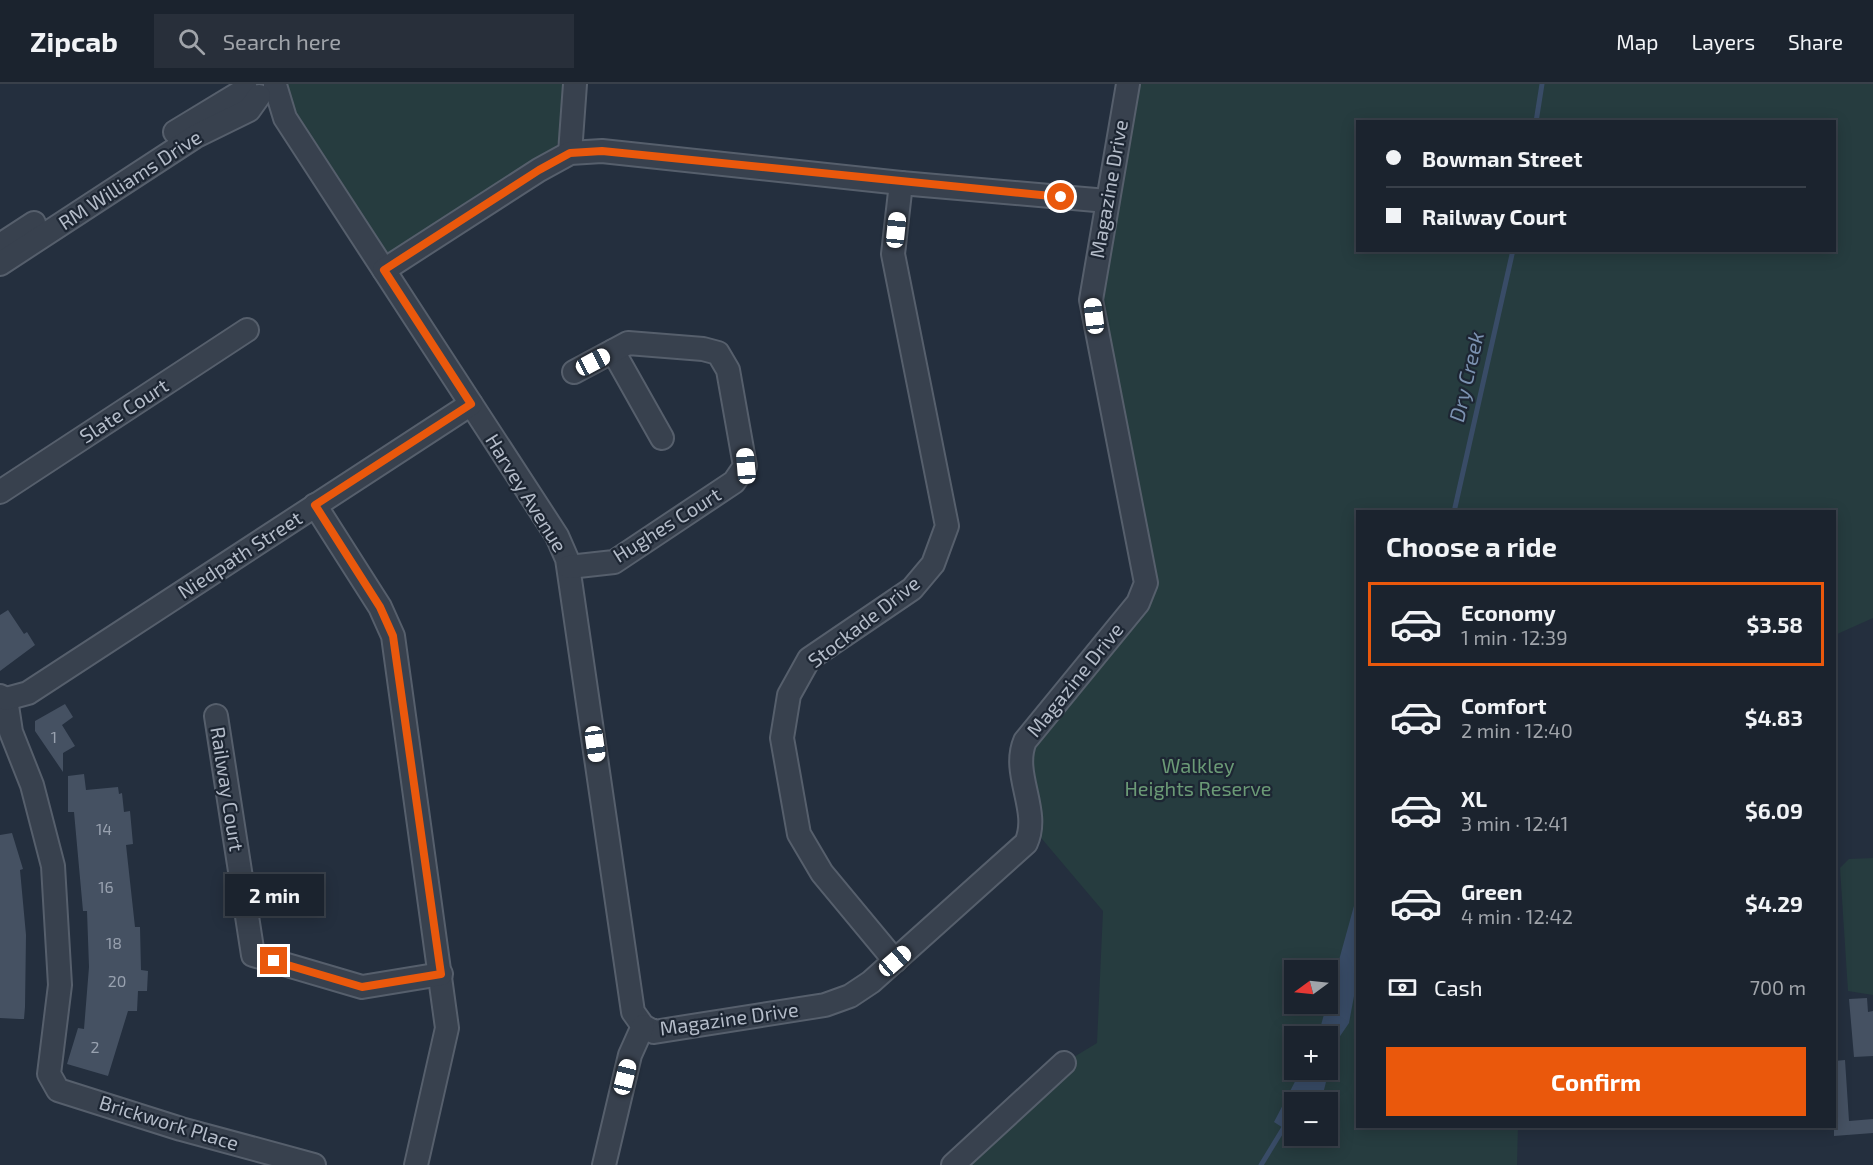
<!DOCTYPE html>
<meta charset="utf-8">
<style>
:root{--surface:#1b232e;--page:#282f3a;--text:#f1f3f6;--muted:#a0a4aa;--line:#39404a;--accent:#ea580c}
body{margin:0;font-family:"Exo 2",sans-serif;background:var(--page);color:var(--text);height:100vh;display:flex;flex-direction:column;font-size:22px;white-space:nowrap}
*{box-sizing:border-box;margin:0}
p{font-size:20px;color:var(--muted)}
.icon{flex:none;width:33px;height:33px;fill:none;stroke:currentColor;stroke-width:2;stroke-linecap:round;stroke-linejoin:round}
.map{position:relative;flex:1;overflow:hidden}
.drawer{position:absolute;left:1356px;top:426px;width:480px;height:618px;display:flex;flex-direction:column;background:var(--surface);border-radius:0px;box-shadow:0 3px 15px #0003,0 0 0 2px var(--line)}
.drawer>*{flex:none}
.banner{position:absolute;left:1356px;top:36px;width:480px;height:132px;border-radius:0px;box-shadow:0 3px 15px #0003,0 0 0 2px var(--line);display:grid;align-content:center;height:132px;padding:0 30px;background:var(--surface)}
.needle{width:39px;rotate:255deg}
.tools{position:absolute;left:1284px;top:876px;display:grid;gap:12px}
.tools a{display:grid;place-items:center;width:54px;height:54px;border-radius:0px;background:var(--surface);box-shadow:0 3px 15px #0003,0 0 0 2px var(--line);font-size:30px}
.end{position:absolute;width:27px;height:27px;margin:-14px;border:8px solid #ea580c;background:#fff;box-shadow:0 0 0 3px #fff}
.from{border-radius:50%}
.bubble{position:absolute;height:42px;border-radius:0px;background:var(--surface);box-shadow:0 3px 15px #0003,0 0 0 2px var(--line);font-size:20px;font-weight:700;line-height:42px;text-align:center}
.car{position:absolute;width:18px;height:36px;margin:-18px -9px;border-radius:8px;box-shadow:0 0 4px 2px #0007;background:linear-gradient(#fff 24%,#345 0 40%,#fff 0 76%,#345 0 86%,#fff 0)}
.banner b{display:flex;align-items:center;gap:21px;height:57px;font-size:22px}
.banner b+b{border-top:2px solid var(--line)}
.banner i{width:15px;height:15px;background:var(--text)}
ul{padding:0;list-style:none}
li{display:flex;align-items:center;gap:18px;height:84px;margin:0 12px 9px;padding:0 18px;border:3px solid transparent;border-radius:0px}
li div{flex:1}
li b{display:block;font-size:22px}
li em{font-style:normal;font-weight:700}
li.current{border-color:var(--accent)}
li>.icon{width:54px;height:54px;stroke-width:1.5}
h2{padding:0 30px;font-size:27px;line-height:72px}
.pay{display:flex;align-items:center;gap:15px;height:66px;padding:0 30px;font-size:22px}
.pay p{margin-inline-start:auto}
.primary-button{display:flex;gap:12px;margin-top:auto;padding:12px 30px}
.primary-button a{flex:1;height:69px;border-radius:0px;background:var(--accent);color:#fff;font-size:24px;font-weight:700;line-height:69px;text-align:center}
header{display:flex;align-items:center;gap:36px;box-sizing:border-box;height:84px;padding:0 30px;background:var(--surface);border-bottom:2px solid var(--line)}
header strong{font-size:28px}
nav{display:flex;gap:33px;margin-inline-start:auto;font-size:21px}
.search{width:420px;height:54px;background:var(--page);display:flex;align-items:center;gap:15px;box-sizing:border-box;padding:0 21px;border-radius:0px;color:var(--muted);font-size:22px}
.map>svg:first-child{display:block}
.green{fill:#263c3f;fill-rule:evenodd}
.water{fill:#394c67}
.lines{fill:none;stroke-linecap:round;stroke-linejoin:round}
.stream{stroke:#394c67;stroke-width:5}
.building{fill:#455162}
.minor-casing{stroke:#565f6c;stroke-width:26}
.minor{stroke:#38414e;stroke-width:22}
.route{stroke:#ea580c;stroke-width:8}
.labels{text-anchor:middle;stroke-width:4.5;stroke-linejoin:round;paint-order:stroke}
.number-label{font-size:16px;fill:#98a1af}
.street-label{font-size:20px;fill:#b4bcc9;stroke:#1d2633}
.park-label{font-size:20px;fill:#6b9a76;stroke:#1d2633}
.water-label{font-size:21px;font-style:italic;fill:#7c92b1;stroke:#1d2633}
</style>
<header>
<strong>Zipcab</strong>
<div class="search"><svg class="icon" aria-label="search" viewBox="0 0 24 24"><circle cx="10" cy="10" r="6"/><path d="M15 15l6 6"/></svg>Search here</div>
<nav><a>Map</a><a>Layers</a><a>Share</a></nav>
</header>
<div class="map">
<svg width="1873" height="1081" viewBox="0 0 1873 1081">
<rect width="100%" height="100%" fill="#242f3e"/>
<!-- green -->
<g class="green">
<path d="M281,0h286l-4,46 -7,17 -165,106 -8,-1 -93,-136z"/>
<path d="M1124,0h749v534l-38,17 -1,-123h-476v614l160,1 -1,38h-564l111,-102 33,-20 6,-132 -72,-85 -9,-78 122,-157 -53,-291zM1358,38h476v128h-476zM1294,886h34v34h-34zM1294,952h34v34h-34zM1294,1018h34v34h-34z"/>
<path d="M1873,774v137l-25,-4 -8,-123 9,-9z"/>
</g>
<!-- water -->
<path class="water" d="M1357,811v85l-8,43 -13,19 -15,60h-27v33l-20,-13 27,-52h27v-34h-10z"/>
<g class="lines">
<!-- stream -->
<g class="stream">
<path d="M1536,38l6,-38"/>
<path d="M1454,428l59,-262"/>
<path d="M1261,1081l25,-41"/>
</g>
</g>
<!-- building -->
<g class="building">
<path d="M8,526l16,24 3,-2 8,13 -35,26v-56z"/>
<path d="M65,620l8,13 -11,8 13,21 -12,7v19l-28,-41v-10z"/>
<path d="M84,690l2,16 32,-3 1,7 3,-1 2,19 6,-1 3,33 -7,1 9,82h5l1,43 7,1 -1,20h-9l-1,20h-9l-20,65 -41,-12 11,-36 6,1 5,-62 -2,-56h-4l-9,-99h-6v-36z"/>
<path d="M12,749l11,36 -3,1 6,65 -1,72 -1,12h-5l-19,-1v-183z"/>
<path d="M1867,914l1,14 5,-1v45l-19,1 -5,-58z"/>
<path d="M1845,976l4,61 24,-2v14l-39,3v-75z"/>
</g>
<g class="lines">
<!-- minor casing -->
<g class="minor-casing">
<g id="minor">
<path d="M275,1l10,33 272,418 10,23 66,453 10,14 11,6 171,-27 25,-9 21,-14 155,-139c15,-32 -15,-69 -1,-102l113,-138 8,-20 -55,-283 37,-216"/>
<path d="M175,48l71,-43"/>
<path d="M570,69l5,-69"/>
<path d="M0,161l34,-22"/>
<path d="M0,180l196,-128 53,-26 10,-14"/>
<path d="M384,186l155,-100 31,-17 32,-2 299,32 206,18"/>
<path d="M613,267l49,87"/>
<path d="M0,408l247,-162"/>
<path d="M315,421l65,102 13,29 54,392 -31,137"/>
<path d="M569,483l45,-5 120,-80 11,-16 -17,-96 -10,-17 -15,-4 -75,-6 -54,29"/>
<path d="M0,612l6,3 5,33 21,53 21,81 7,119 -11,89 9,16 123,39 133,36"/>
<path d="M6,615l22,-6 443,-289"/>
<path d="M216,632l37,239 109,32 79,-13"/>
<path d="M895,877l-73,-88 -23,-39 -17,-96 7,-43 20,-36 103,-70 21,-25 14,-38 -54,-272 8,-71"/>
<path d="M604,1081l26,-110 13,-29"/>
<path d="M953,1081l111,-102"/>
</g>
</g>
<!-- minor -->
<use href="#minor" class="minor"/>
</g>
<g class="lines">
<!-- route -->
<path class="route" d="M274,877l88,26 79,-13 -48,-338 -13,-29 -65,-102 156,-101 -87,-134 155,-100 31,-17 32,-2 459,46"/>
</g>
<g class="labels">
<!-- number labels -->
<g class="number-label">
<text x="54" y="659">1</text>
<text x="104" y="751">14</text>
<text x="106" y="809">16</text>
<text x="114" y="865">18</text>
<text x="117" y="903">20</text>
<text x="95" y="969">2</text>
</g>
<!-- street labels -->
<g class="street-label">
<text transform="translate(130 96) rotate(-33)" y="7">RM Williams Drive</text>
<text transform="translate(1109 105) rotate(-80)" y="7">Magazine Drive</text>
<text transform="translate(124 327) rotate(-33)" y="7">Slate Court</text>
<text transform="translate(526 409) rotate(58)" y="7">Harvey Avenue</text>
<text transform="translate(667 441) rotate(-32)" y="7">Hughes Court</text>
<text transform="translate(240 471) rotate(-33)" y="7">Niedpath Street</text>
<text transform="translate(864 538) rotate(-38)" y="7">Stockade Drive</text>
<text transform="translate(1075 596) rotate(-51)" y="7">Magazine Drive</text>
<text transform="translate(227 705) rotate(81)" y="7">Railway Court</text>
<text transform="translate(729 935) rotate(-8)" y="7">Magazine Drive</text>
<text transform="translate(169 1039) rotate(17)" y="7">Brickwork Place</text>
</g>
<!-- park labels -->
<g class="park-label">
<text x="1198" y="689">Walkley<tspan x="1198" dy="23">Heights Reserve</tspan></text>
</g>
<!-- water labels -->
<g class="water-label">
<text transform="translate(1467 293) rotate(-77)" y="7">Dry Creek</text>
</g>
</g>
</svg>
<div class="tools">
<a><svg class="needle" viewBox="-14 -14 28 28"><path d="M0-13l5 13h-10z" fill="#e53935"/><path d="M0 13l5-13h-10z" fill="#a0a4aa"/></svg></a>
<a>+</a>
<a>−</a>
</div>
<i class="end from" style="left:1061px;top:113px"></i>
<i class="end" style="left:274px;top:877px"></i>
<div class="bubble" style="left:225px;top:790px;width:99px">2 min</div>
<i class="car" style="left:896px;top:146px;rotate:6deg"></i>
<i class="car" style="left:1094px;top:232px;rotate:353deg"></i>
<i class="car" style="left:593px;top:278px;rotate:62deg"></i>
<i class="car" style="left:746px;top:382px;rotate:355deg"></i>
<i class="car" style="left:595px;top:660px;rotate:172deg"></i>
<i class="car" style="left:895px;top:877px;rotate:49deg"></i>
<i class="car" style="left:625px;top:993px;rotate:14deg"></i>
<div class="banner">
<b><i class="from"></i>Bowman Street</b>
<b><i></i>Railway Court</b>
</div>
<section class="drawer">
<h2>Choose a ride</h2>
<ul>
<li class="current"><svg class="icon" aria-label="car" viewBox="0 0 24 24"><path d="M5 17H2v-5l4-1 3-4h7l3 4 3 1v5h-3M9 17h6M6 11h13"/><circle cx="7" cy="17" r="2"/><circle cx="17" cy="17" r="2"/></svg><div><b>Economy</b><p>1 min · 12:39</p></div><em>$3.58</em></li>
<li><svg class="icon" aria-label="car" viewBox="0 0 24 24"><path d="M5 17H2v-5l4-1 3-4h7l3 4 3 1v5h-3M9 17h6M6 11h13"/><circle cx="7" cy="17" r="2"/><circle cx="17" cy="17" r="2"/></svg><div><b>Comfort</b><p>2 min · 12:40</p></div><em>$4.83</em></li>
<li><svg class="icon" aria-label="car" viewBox="0 0 24 24"><path d="M5 17H2v-5l4-1 3-4h7l3 4 3 1v5h-3M9 17h6M6 11h13"/><circle cx="7" cy="17" r="2"/><circle cx="17" cy="17" r="2"/></svg><div><b>XL</b><p>3 min · 12:41</p></div><em>$6.09</em></li>
<li><svg class="icon" aria-label="car" viewBox="0 0 24 24"><path d="M5 17H2v-5l4-1 3-4h7l3 4 3 1v5h-3M9 17h6M6 11h13"/><circle cx="7" cy="17" r="2"/><circle cx="17" cy="17" r="2"/></svg><div><b>Green</b><p>4 min · 12:42</p></div><em>$4.29</em></li>
</ul>
<div class="pay"><svg class="icon" aria-label="cash" viewBox="0 0 24 24"><path d="M3 7h18v10H3z"/><circle cx="12" cy="12" r="2"/></svg>Cash<p>700 m</p></div>
<div class="primary-button"><a>Confirm</a></div>
</section>
</div>
